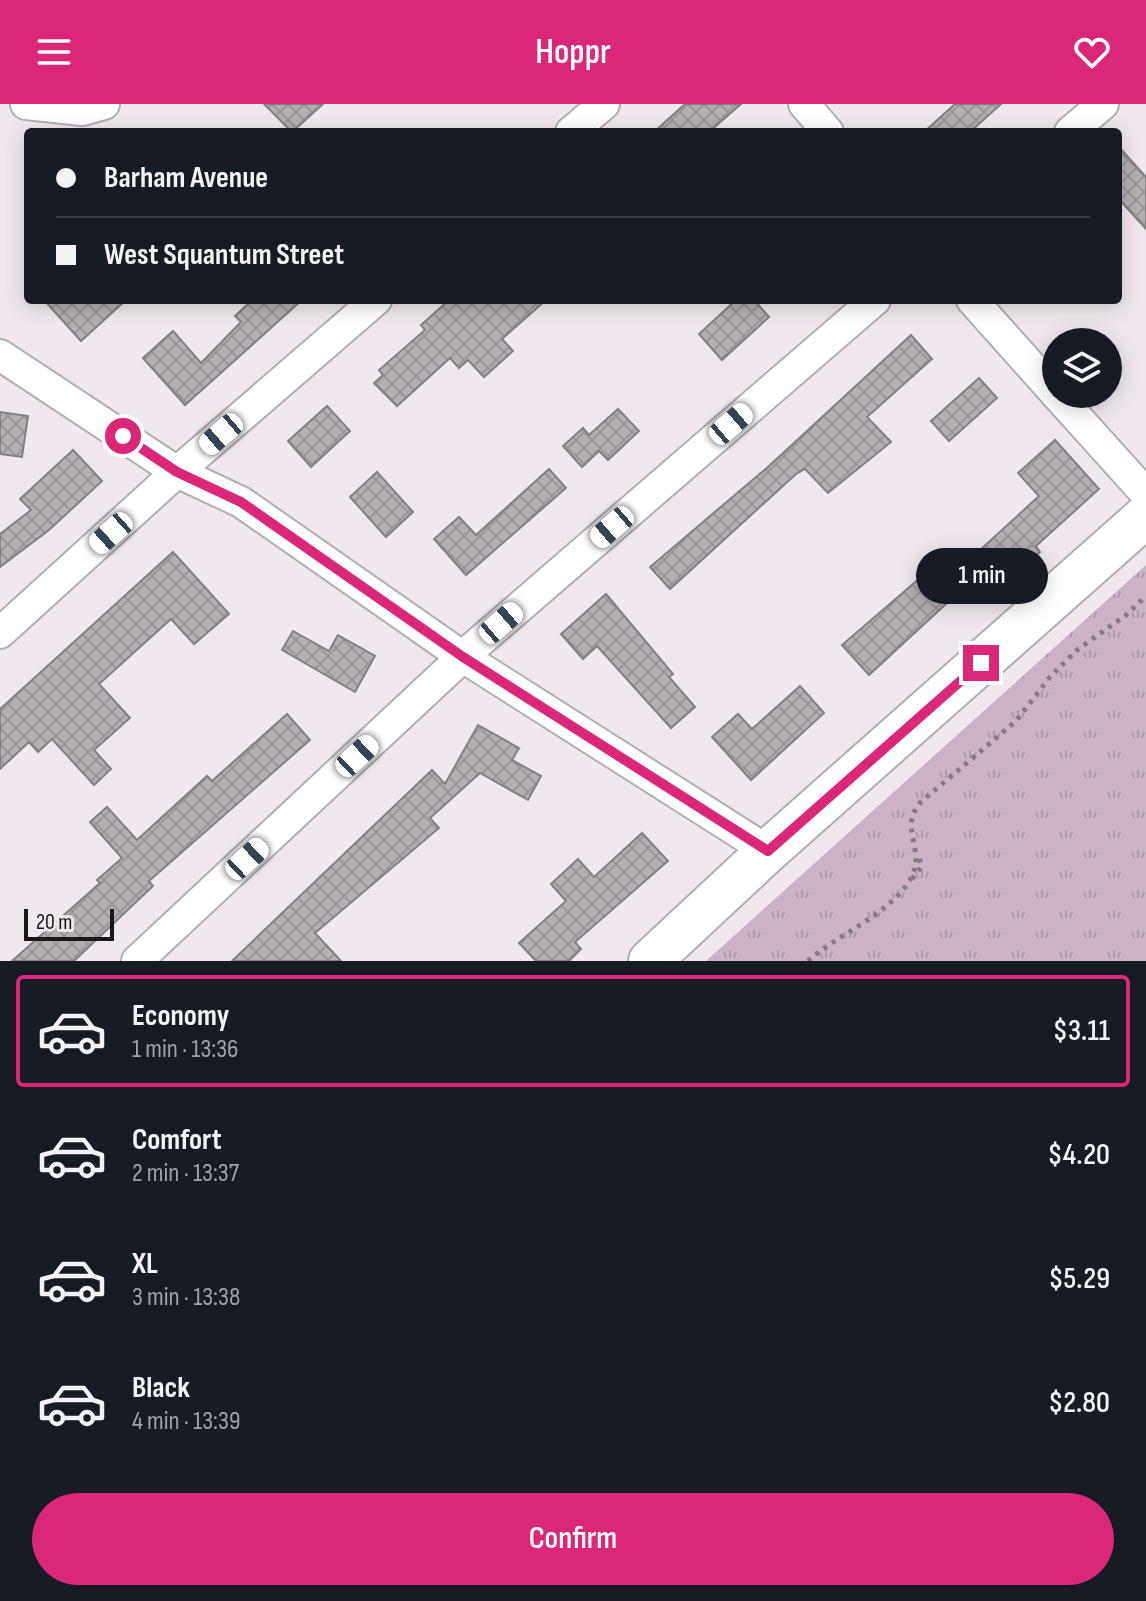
<!DOCTYPE html>
<meta charset="utf-8">
<style>
:root{--surface:#171b24;--page:#20242c;--text:#f1f3f6;--muted:#9ea1a6;--line:#363941;--accent:#db2777}
body{margin:0;font-family:"Sofia Sans Condensed",sans-serif;background:var(--page);color:var(--text);height:100vh;display:flex;flex-direction:column;font-size:30px;white-space:nowrap}
*{box-sizing:border-box;margin:0}
p{font-size:26px;color:var(--muted)}
.icon{flex:none;width:44px;height:44px;fill:none;stroke:currentColor;stroke-width:2;stroke-linecap:round;stroke-linejoin:round}
.map{position:relative;height:857px;overflow:hidden}
.panel{display:flex;flex-direction:column;background:var(--surface);flex:1}
.panel>*{flex:none}
.guide{position:absolute;left:24px;top:24px;width:1098px;height:176px;border-radius:8px;box-shadow:0 4px 20px #0003;display:grid;align-content:center;height:176px;padding:0 32px;background:var(--surface)}
.buttons{position:absolute;left:1042px;top:224px;display:grid;gap:16px}
.buttons a{display:grid;place-items:center;width:80px;height:80px;border-radius:50%;background:var(--surface);box-shadow:0 4px 20px #0003;font-size:40px}
.scale{position:absolute;left:24px;bottom:20px;width:90px;box-sizing:border-box;padding-left:8px;border:4px solid #1a1719;border-top:0;font-size:22px;line-height:28px;white-space:nowrap;color:#1a1719;-webkit-text-stroke:6px #f0e8ee;paint-order:stroke}
.end{position:absolute;width:36px;height:36px;margin:-18px;border:10px solid #db2777;background:#fff;box-shadow:0 0 0 4px #fff}
.from{border-radius:50%}
.bubble{position:absolute;height:56px;border-radius:28px;background:var(--surface);box-shadow:0 4px 20px #0003;font-size:26px;font-weight:600;line-height:56px;text-align:center}
.car{position:absolute;width:24px;height:48px;margin:-24px -12px;border-radius:10px;box-shadow:0 0 6px 2px #0007;background:linear-gradient(#fff 24%,#345 0 40%,#fff 0 76%,#345 0 86%,#fff 0)}
.guide b{display:flex;align-items:center;gap:28px;height:76px;font-size:30px}
.guide b+b{border-top:2px solid var(--line)}
.guide i{width:20px;height:20px;background:var(--text)}
ul{padding:14px 0 0;list-style:none}
li{display:flex;align-items:center;gap:24px;height:112px;margin:0 16px 12px;padding:0 16px;border:4px solid transparent;border-radius:8px}
li div{flex:1}
li b{display:block;font-size:30px}
li em{font-style:normal;font-weight:600}
li.on{border-color:var(--accent)}
li>.icon{width:72px;height:72px;stroke-width:1.5}
.primary-button{display:flex;gap:16px;margin-top:auto;padding:16px 32px}
.primary-button a{flex:1;height:92px;border-radius:48px;background:var(--accent);color:#fff;font-size:32px;font-weight:600;line-height:92px;text-align:center}
header{display:flex;justify-content:space-between;align-items:center;height:104px;padding:0 32px;background:var(--accent);color:#fff;font-size:36px;font-weight:600}
.map>svg:first-child{display:block}
.grass{fill:url(#grass-tufts)}
.building{fill:url(#building-cross-hatch);stroke:#857e83;stroke-width:2}
.lines{fill:none;stroke-linecap:round;stroke-linejoin:round}
.street-casing{stroke:#b4adb2;stroke-width:34}
.secondary-casing{stroke:#b4adb2;stroke-width:46}
.path{stroke:#837d81;stroke-width:5;stroke-dasharray:4 6;stroke-linecap:butt}
.street{stroke:#fff;stroke-width:30}
.secondary{stroke:#fff;stroke-width:42}
.route{stroke:#db2777;stroke-width:10}
</style>
<header><svg class="icon" aria-label="menu" viewBox="0 0 24 24"><path d="M4 6h16M4 12h16M4 18h16"/></svg>Hoppr<svg class="icon" aria-label="heart" viewBox="0 0 24 24"><path d="M12 20l-8-8c-3-5 5-10 8-4 3-6 11-1 8 4z"/></svg></header>
<div class="map">
<svg width="1146" height="857" viewBox="0 0 1146 857">
<defs>
<pattern id="grass-tufts" width="24" height="20" patternUnits="userSpaceOnUse" patternTransform="scale(2)"><rect width="24" height="20" fill="#cbb3c5"/><path d="M3 7l-1-3M5 7V3M7 7l1-3M15 17l-1-3M17 17v-4M19 17l1-3" fill="none" stroke="#ae99a9"/></pattern>
<pattern id="building-cross-hatch" width="8" height="8" patternUnits="userSpaceOnUse" patternTransform="scale(2)"><rect width="8" height="8" fill="#b6aeb4"/><path d="M0 0l8 8M0 8l8-8" fill="none" stroke="#9c959a"/></pattern>
</defs>
<rect width="100%" height="100%" fill="#f0e8ee"/>
<!-- grass -->
<path class="grass" d="M1146,461v396h-440z"/>
<!-- building -->
<g class="building">
<path d="M264,0h59l-31,28z"/>
<path d="M685,0h56l-32,28h-55z"/>
<path d="M955,0h46l-31,28h-46z"/>
<path d="M1118,42l28,31v52l-28,-31z"/>
<path d="M44,196h82l-45,41z"/>
<path d="M252,196h50l-117,105 -42,-47 30,-27 28,32 40,-41 -6,-6z"/>
<path d="M449,196h97l-44,39 11,12 -29,26 -16,-17 -9,8 -9,-10 -53,48 -23,-23 9,-8 -4,-5 46,-40 -4,-5z"/>
<path d="M736,196h18l15,17 -47,43 -23,-26z"/>
<path d="M911,231l21,24 -65,58 24,25 -63,51 -23,-24 -9,5 -126,115 -20,-22 119,-101z"/>
<path d="M979,274l18,20 -48,43 -18,-20z"/>
<path d="M327,302l23,25 -39,36 -23,-26z"/>
<path d="M618,305l21,22 -31,29 -9,-9 -17,16 -19,-21 20,-18 6,7z"/>
<path d="M0,308l28,4 -6,41 -22,-3z"/>
<path d="M1055,336l44,49 -63,57 4,6 -33,30 -28,-31 60,-55 -21,-23z"/>
<path d="M73,346l29,31 -53,49 -49,37v-33l31,-24 -11,-11z"/>
<path d="M549,365l17,19 -100,87 -32,-36 25,-22 17,18z"/>
<path d="M377,368l36,40 -27,25 -36,-40z"/>
<path d="M173,448l56,62 -35,30 -23,-25 -72,65 31,34 -36,32 17,19 -17,16 -42,-46 -14,13 -9,-10 -29,27v-60z"/>
<path d="M948,450l24,26 -103,95 -27,-30z"/>
<path d="M606,490l67,80 -4,3 26,30 -24,21 -74,-82 -14,13 -22,-25z"/>
<path d="M293,527l36,20 9,-16 37,21 -20,36 -73,-42z"/>
<path d="M800,582l24,27 -73,67 -39,-43 26,-23 14,15z"/>
<path d="M287,610l23,26 -161,141 4,5 -79,75h-62l88,-78 -3,-3 25,-22 -32,-36 17,-15 30,33 70,-64 5,5z"/>
<path d="M478,621l41,23 -7,12 29,16 -13,24 -48,-27 -50,45 9,10 -124,105 26,28h-109l200,-191 13,14z"/>
<path d="M642,729l26,28 -93,81 6,7 -12,12h-33l-17,-18 47,-42 -15,-17 27,-25 16,18z"/>
</g>
<g class="lines">
<!-- street casing -->
<g class="street-casing">
<g id="street">
<path d="M26,0l56,6 22,-6"/>
<path d="M804,0l24,28"/>
<path d="M571,28l33,-28"/>
<path d="M1070,28l33,-28"/>
<path d="M972,196l84,94"/>
<path d="M0,251l177,117 64,30 222,155 305,194"/>
<path d="M1056,290l90,100"/>
<path d="M0,529l177,-161 199,-172"/>
<path d="M137,857l333,-311 405,-350"/>
</g>
</g>
<!-- secondary casing -->
<g class="secondary-casing">
<path id="secondary" d="M650,857l118,-110 378,-335"/>
</g>
<!-- path -->
<g class="path">
<path d="M912,775l10,-13 -3,-8"/>
<path d="M808,857c30,-27 77,-44 100,-78 22,-32 -12,-53 13,-81l95,-81 34,-44 27,-27 49,-35 20,-19"/>
</g>
<!-- street -->
<use href="#street" class="street"/>
<!-- secondary -->
<use href="#secondary" class="secondary"/>
</g>
<g class="lines">
<!-- route -->
<path class="route" d="M123,332l54,36 64,30 222,155 305,194 213,-188"/>
</g>
</svg>
<div class="buttons">
<a><svg class="icon" aria-label="layers" viewBox="0 0 24 24"><path d="M12 4l9 5-9 5-9-5zM3 14l9 5 9-5"/></svg></a>
</div>
<div class="scale">20 m</div>
<i class="end from" style="left:123px;top:332px"></i>
<i class="end" style="left:981px;top:559px"></i>
<div class="bubble" style="left:916px;top:444px;width:132px">1 min</div>
<i class="car" style="left:731px;top:320px;rotate:49deg"></i>
<i class="car" style="left:221px;top:330px;rotate:229deg"></i>
<i class="car" style="left:612px;top:423px;rotate:229deg"></i>
<i class="car" style="left:111px;top:429px;rotate:228deg"></i>
<i class="car" style="left:501px;top:519px;rotate:49deg"></i>
<i class="car" style="left:357px;top:652px;rotate:47deg"></i>
<i class="car" style="left:247px;top:755px;rotate:47deg"></i>
<div class="guide">
<b><i class="from"></i>Barham Avenue</b>
<b><i></i>West Squantum Street</b>
</div>
</div>
<section class="panel">
<ul>
<li class="on"><svg class="icon" aria-label="car" viewBox="0 0 24 24"><path d="M5 17H2v-5l4-1 3-4h7l3 4 3 1v5h-3M9 17h6M6 11h13"/><circle cx="7" cy="17" r="2"/><circle cx="17" cy="17" r="2"/></svg><div><b>Economy</b><p>1 min · 13:36</p></div><em>$3.11</em></li>
<li><svg class="icon" aria-label="car" viewBox="0 0 24 24"><path d="M5 17H2v-5l4-1 3-4h7l3 4 3 1v5h-3M9 17h6M6 11h13"/><circle cx="7" cy="17" r="2"/><circle cx="17" cy="17" r="2"/></svg><div><b>Comfort</b><p>2 min · 13:37</p></div><em>$4.20</em></li>
<li><svg class="icon" aria-label="car" viewBox="0 0 24 24"><path d="M5 17H2v-5l4-1 3-4h7l3 4 3 1v5h-3M9 17h6M6 11h13"/><circle cx="7" cy="17" r="2"/><circle cx="17" cy="17" r="2"/></svg><div><b>XL</b><p>3 min · 13:38</p></div><em>$5.29</em></li>
<li><svg class="icon" aria-label="car" viewBox="0 0 24 24"><path d="M5 17H2v-5l4-1 3-4h7l3 4 3 1v5h-3M9 17h6M6 11h13"/><circle cx="7" cy="17" r="2"/><circle cx="17" cy="17" r="2"/></svg><div><b>Black</b><p>4 min · 13:39</p></div><em>$2.80</em></li>
</ul>
<div class="primary-button"><a>Confirm</a></div>
</section>
